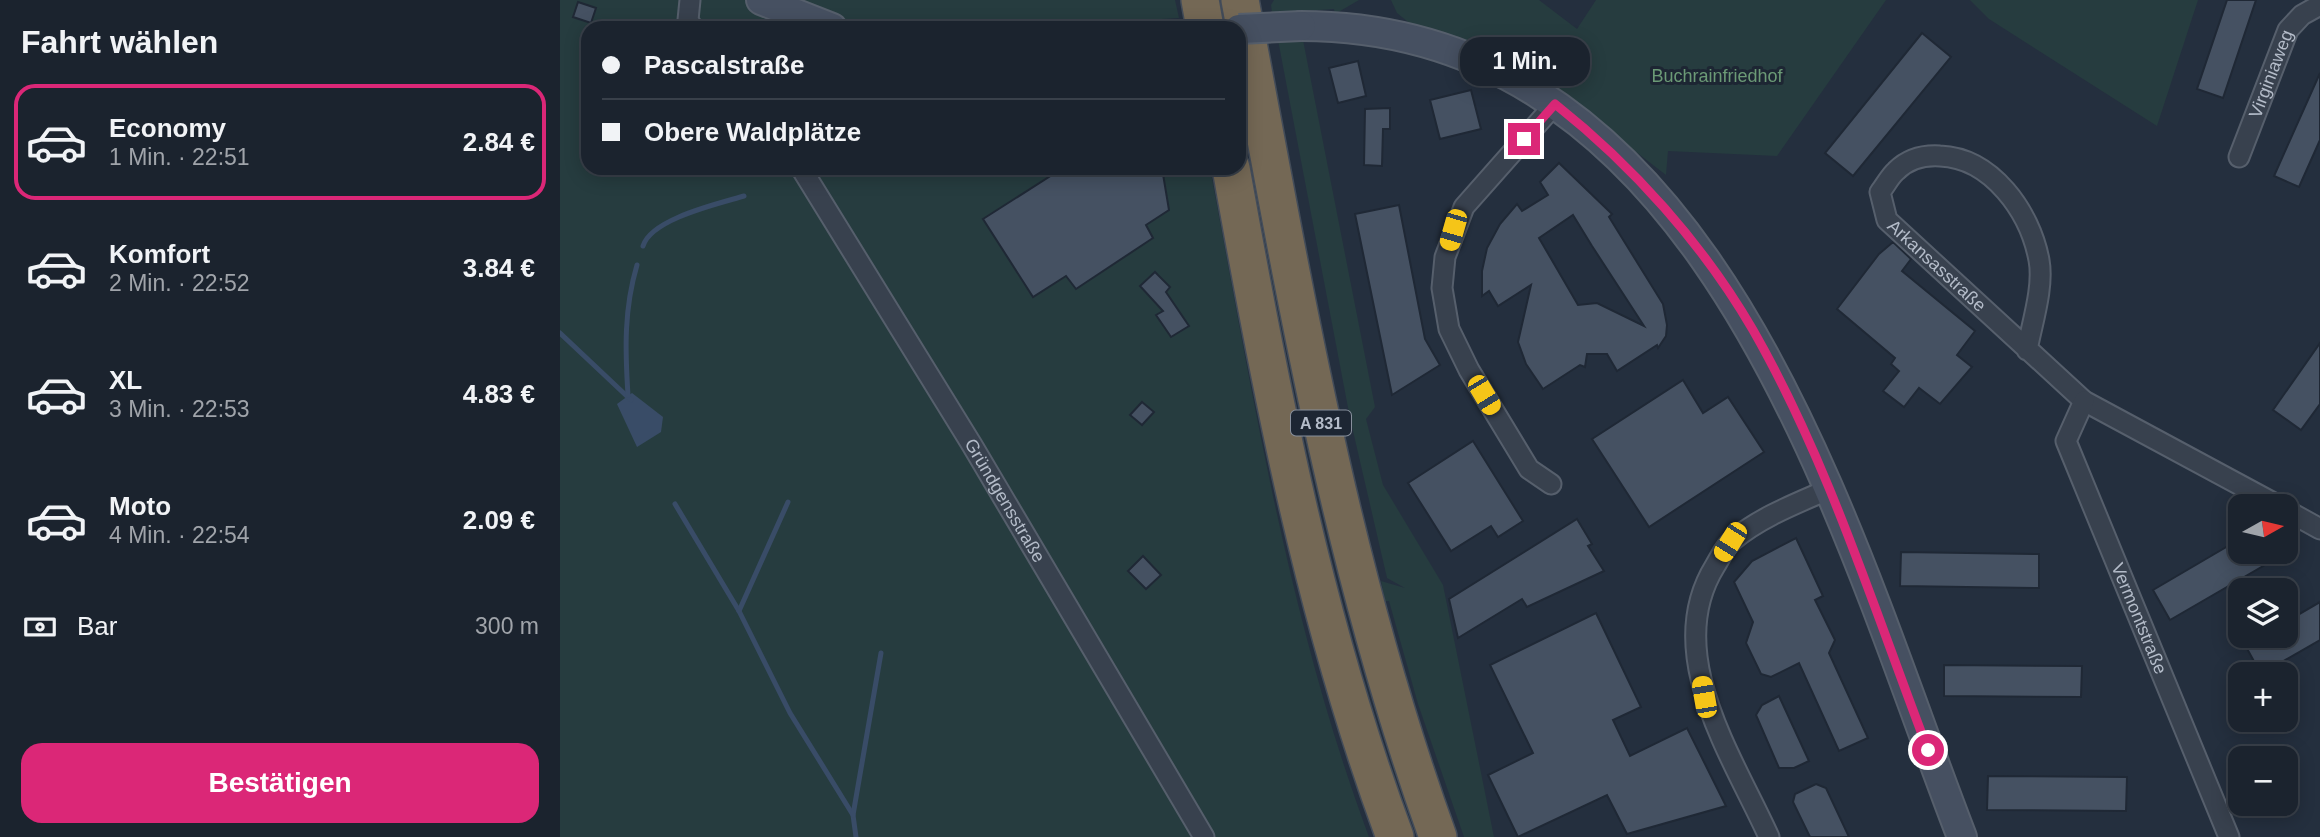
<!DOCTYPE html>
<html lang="de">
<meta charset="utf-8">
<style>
:root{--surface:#1b232e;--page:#282f3a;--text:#f1f3f6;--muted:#a0a4aa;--line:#39404a;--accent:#db2777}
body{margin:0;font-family:Arial,sans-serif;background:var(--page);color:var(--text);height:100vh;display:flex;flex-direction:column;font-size:26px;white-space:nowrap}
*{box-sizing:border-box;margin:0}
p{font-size:23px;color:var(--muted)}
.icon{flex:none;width:38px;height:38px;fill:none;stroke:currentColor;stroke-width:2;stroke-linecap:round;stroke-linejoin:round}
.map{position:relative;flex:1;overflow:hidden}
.drawer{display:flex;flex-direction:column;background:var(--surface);width:560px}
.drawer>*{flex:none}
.guide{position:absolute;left:21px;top:21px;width:665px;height:154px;border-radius:21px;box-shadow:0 4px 18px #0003,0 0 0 2px var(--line);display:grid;align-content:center;height:154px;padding:0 21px;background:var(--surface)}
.needle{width:46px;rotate:82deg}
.controls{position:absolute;left:1668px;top:494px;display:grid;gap:14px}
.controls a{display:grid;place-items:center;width:70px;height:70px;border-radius:14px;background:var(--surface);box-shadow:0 4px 18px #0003,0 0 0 2px var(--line);font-size:35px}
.end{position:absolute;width:32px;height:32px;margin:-16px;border:9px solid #db2777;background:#fff;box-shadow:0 0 0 4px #fff}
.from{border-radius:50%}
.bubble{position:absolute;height:49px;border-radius:21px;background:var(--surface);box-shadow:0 4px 18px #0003,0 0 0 2px var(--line);font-size:23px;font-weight:700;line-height:49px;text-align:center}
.car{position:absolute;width:21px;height:42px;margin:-21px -10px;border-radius:9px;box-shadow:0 0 5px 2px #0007;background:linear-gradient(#f5c518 24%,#345 0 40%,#f5c518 0 76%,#345 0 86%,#f5c518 0)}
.guide b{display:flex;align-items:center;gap:24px;height:66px;font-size:26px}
.guide b+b{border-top:2px solid var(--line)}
.guide i{width:18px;height:18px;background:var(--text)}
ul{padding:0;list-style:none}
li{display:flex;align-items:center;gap:21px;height:116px;margin:0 14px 10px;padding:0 7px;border:4px solid transparent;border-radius:21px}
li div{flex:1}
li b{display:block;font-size:26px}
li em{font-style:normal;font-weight:700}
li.current{border-color:var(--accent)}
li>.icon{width:63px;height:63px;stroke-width:1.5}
h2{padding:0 21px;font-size:32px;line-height:84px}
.pay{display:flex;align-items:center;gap:18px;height:77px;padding:0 21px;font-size:26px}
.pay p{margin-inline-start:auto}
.action{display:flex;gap:14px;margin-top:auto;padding:14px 21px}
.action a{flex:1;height:80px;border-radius:21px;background:var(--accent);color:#fff;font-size:28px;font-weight:700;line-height:80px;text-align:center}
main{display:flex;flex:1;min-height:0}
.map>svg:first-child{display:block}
.green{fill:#263c3f}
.water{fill:#394c67}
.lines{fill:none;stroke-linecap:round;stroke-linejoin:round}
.stream{stroke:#394c67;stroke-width:5}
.building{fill:#455162;stroke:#1f2835;stroke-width:2;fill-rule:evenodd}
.street-casing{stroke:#565f6c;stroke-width:23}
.secondary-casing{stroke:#565f6c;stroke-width:32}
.highway-casing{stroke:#434c59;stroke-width:40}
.street{stroke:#38414e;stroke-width:19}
.secondary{stroke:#465061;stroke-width:28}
.highway{stroke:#746855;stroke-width:37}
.secondary-bridge-casing{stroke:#565f6c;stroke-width:32;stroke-linecap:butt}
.secondary-bridge{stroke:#465061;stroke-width:28}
.route{stroke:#db2777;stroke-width:9}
.labels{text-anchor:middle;stroke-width:6;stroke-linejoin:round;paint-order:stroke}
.shield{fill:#1d2633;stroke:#878f9c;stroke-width:2}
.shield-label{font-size:16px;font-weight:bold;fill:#b4bcc9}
.street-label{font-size:18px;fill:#b4bcc9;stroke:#1d2633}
.park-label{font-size:18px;fill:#6b9a76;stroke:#1d2633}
</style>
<main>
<section class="drawer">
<h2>Fahrt wählen</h2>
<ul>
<li class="current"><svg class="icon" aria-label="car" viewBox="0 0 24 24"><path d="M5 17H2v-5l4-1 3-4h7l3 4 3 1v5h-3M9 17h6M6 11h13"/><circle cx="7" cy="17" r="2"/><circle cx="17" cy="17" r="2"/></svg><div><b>Economy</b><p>1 Min. · 22:51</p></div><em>2.84 €</em></li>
<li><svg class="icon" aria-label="car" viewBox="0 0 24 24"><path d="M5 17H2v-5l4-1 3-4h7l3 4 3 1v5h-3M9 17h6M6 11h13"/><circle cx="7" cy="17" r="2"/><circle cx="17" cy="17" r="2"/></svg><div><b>Komfort</b><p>2 Min. · 22:52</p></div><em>3.84 €</em></li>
<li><svg class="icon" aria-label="car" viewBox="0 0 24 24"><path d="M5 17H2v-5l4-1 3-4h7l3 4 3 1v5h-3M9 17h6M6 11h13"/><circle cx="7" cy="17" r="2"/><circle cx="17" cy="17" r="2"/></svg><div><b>XL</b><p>3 Min. · 22:53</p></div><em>4.83 €</em></li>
<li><svg class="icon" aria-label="car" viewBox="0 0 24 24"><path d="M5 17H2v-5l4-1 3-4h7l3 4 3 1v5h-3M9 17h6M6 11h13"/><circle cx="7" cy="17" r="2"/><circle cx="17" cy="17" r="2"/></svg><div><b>Moto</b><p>4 Min. · 22:54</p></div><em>2.09 €</em></li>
</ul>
<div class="pay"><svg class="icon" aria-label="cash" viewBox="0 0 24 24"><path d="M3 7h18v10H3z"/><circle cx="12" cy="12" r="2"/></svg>Bar<p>300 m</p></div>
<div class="action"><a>Bestätigen</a></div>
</section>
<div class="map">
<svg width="1760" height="837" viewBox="0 0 1760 837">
<rect width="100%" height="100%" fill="#242f3e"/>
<!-- green -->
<g class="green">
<path d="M0,0h615l4,18 -34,2v8h-557v140h622c43,228 78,451 159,669h-809z"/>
<path d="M714,0h85l-24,14 -1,-5 -62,4 -1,-8z"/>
<path d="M831,0h148l38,29 19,-29h290l-109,156 -109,-5 -2,24 -130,-100 -73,-34 -50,-15 -16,-13z"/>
<path d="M1410,0h228l-41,126 -168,-107z"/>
<path d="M718,40h25l72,367 -9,12 17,66 60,100 51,252h-30l-46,-133 -29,-103h-4l-4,-20 24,7 -18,-10 -37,-160z"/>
</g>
<!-- water -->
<path class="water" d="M72,393l31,24 -2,15 -24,15 -20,-43z"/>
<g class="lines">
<!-- stream -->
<g class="stream">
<path d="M83,246c8,-27 74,-42 101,-50"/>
<path d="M0,333l71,67"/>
<path d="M68,395c-3,-46 -4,-86 9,-130"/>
<path d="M115,504l64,107 51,102 63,102 3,22"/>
<path d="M179,611l49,-109"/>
<path d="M293,815l28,-162"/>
</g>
</g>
<!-- building -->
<g class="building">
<path d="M1667,0h29l-33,98 -26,-9z"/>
<path d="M18,2l18,6 -5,15 -18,-6z"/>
<path d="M1362,33l29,24 -98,119 -28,-23z"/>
<path d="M798,61l8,35 -28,7 -9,-35z"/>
<path d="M1760,73v67l-21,47 -25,-11z"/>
<path d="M911,90l10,39 -41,10 -10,-39z"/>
<path d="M830,108v21h-7l-1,37 -18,-1 1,-56z"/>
<path d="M999,163l53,51 -3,3 54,87 4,21 -1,11 -8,12 -1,-3 -40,26 -10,-17h-20l-2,13 -5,-2 -37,24 -17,-25 -8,-22 13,-57 -33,21 -9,-15 -7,5v-25l5,-23 13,-24 17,-20 5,7 26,-16 -8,-13zM1013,215l19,31 52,80 -47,-23 -19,2 -39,-67z"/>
<path d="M503,168h99l7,42 -23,15 7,13 -77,51 -10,-13 -33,21 -50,-78z"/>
<path d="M839,205l26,134 15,26 -48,30 -37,-181z"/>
<path d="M1333,242l18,17 -9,12 73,60 -18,24 15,12 -32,37 -21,-16 -15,19 -21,-16 16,-20 -8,-7 4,-6 -58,-49 42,-55z"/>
<path d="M595,272l15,15 -4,5 23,34 -18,11 -15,-22 7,-4 -23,-25z"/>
<path d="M1760,343v61l-19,26 -28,-20z"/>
<path d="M1123,380l20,33 25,-16 36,55 -115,75 -57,-88z"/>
<path d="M582,402l12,10 -12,13 -12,-10z"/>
<path d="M913,441l50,80 -25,16 -7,-11 -40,25 -43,-68z"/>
<path d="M1017,519l15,25 -4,2 16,25 -77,36 -5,-8 -64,39 -9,-39z"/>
<path d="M1236,538l27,58 -8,4 20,40 -6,13 39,85 -29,13 -40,-88 -28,14 -10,-3 -15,-31 7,-21 -19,-40 18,-21z"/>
<path d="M1680,539v12h49l-119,69 -17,-30z"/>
<path d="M1341,552l138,2v34l-139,-2z"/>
<path d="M583,556l18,19 -15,14 -18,-18z"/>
<path d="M1760,602v38l-59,34 -16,-29 18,-10h23v-13z"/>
<path d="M1036,613l45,94 -28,13 17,36 57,-28 39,78 -99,28 -20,-39 -89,42 -30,-62 45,-22 -43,-88z"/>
<path d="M1384,665l138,1 -1,31 -137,-1z"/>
<path d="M1219,696l30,65 -15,7h-15l-23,-53 6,-10z"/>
<path d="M1428,776l139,1 -1,34 -139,-1z"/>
<path d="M1256,784l10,4 23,49h-39l-17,-35 2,-8z"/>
</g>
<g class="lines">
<!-- street casing -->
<g class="street-casing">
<g id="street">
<path d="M130,0l-2,20 5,8"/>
<path id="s1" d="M1679,157l49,-127 14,-15 18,-10"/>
<path id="s2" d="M241,168l171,277 232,392"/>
<path id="s3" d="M1467,350c5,-27 17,-63 12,-90 -9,-48 -47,-102 -99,-104 -16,-1 -32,3 -44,15 -6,5 -11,15 -16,21l7,28 197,181 195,105"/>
<path id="s4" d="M1524,401l-18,40 163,396"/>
<path d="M991,484l-22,-15 -60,-99 -20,-41 -7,-41 3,-31 19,-50 91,-103"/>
<path d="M1726,510l34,19"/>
<path d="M1209,837c-36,-80 -108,-184 -54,-271 5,-8 10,-20 18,-26 28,-23 62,-36 94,-50"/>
</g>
</g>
<!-- secondary casing -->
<g class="secondary-casing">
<g id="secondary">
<path d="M201,0l71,28"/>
<path d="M741,26c413,0 541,502 661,811"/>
</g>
</g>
<!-- highway casing -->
<g class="highway-casing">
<g id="highway">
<path d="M640,0l5,28"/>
<path d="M680,0c53,283 100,566 198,837"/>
<path d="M671,168c40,225 84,454 164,669"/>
</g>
</g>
<!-- street -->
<use href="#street" class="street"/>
<!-- secondary -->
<use href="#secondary" class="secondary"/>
<!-- highway -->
<use href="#highway" class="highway"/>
<!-- secondary-bridge casing -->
<g class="secondary-bridge-casing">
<path id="secondary-bridge" d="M679,29l62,-3"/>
</g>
<!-- secondary-bridge -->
<use href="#secondary-bridge" class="secondary-bridge"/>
</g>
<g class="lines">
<!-- route -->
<path class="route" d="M964,139l31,-35c78,62 148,140 198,226 75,131 121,279 175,420"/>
</g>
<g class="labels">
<!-- shield labels -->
<rect class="shield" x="731" y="410.5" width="60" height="25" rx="5"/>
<g class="shield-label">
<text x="761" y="429">A 831</text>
</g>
<!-- street labels -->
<g class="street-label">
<text dy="6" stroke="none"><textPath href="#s1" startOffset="89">Virginiaweg</textPath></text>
<text dy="6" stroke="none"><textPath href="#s3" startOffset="416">Arkansasstraße</textPath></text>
<text dy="6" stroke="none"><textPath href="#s2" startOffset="390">Gründgensstraße</textPath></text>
<text dy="6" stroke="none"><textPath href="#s4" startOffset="236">Vermontstraße</textPath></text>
</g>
<!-- park labels -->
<g class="park-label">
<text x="1157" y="82">Buchrainfriedhof</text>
</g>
</g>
</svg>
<div class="controls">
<a><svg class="needle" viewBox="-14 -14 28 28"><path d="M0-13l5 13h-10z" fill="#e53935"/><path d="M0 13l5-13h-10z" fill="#a0a4aa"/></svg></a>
<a><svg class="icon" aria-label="layers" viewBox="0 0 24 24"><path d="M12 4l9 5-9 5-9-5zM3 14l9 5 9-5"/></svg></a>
<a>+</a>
<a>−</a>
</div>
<i class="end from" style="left:1368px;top:750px"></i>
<i class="end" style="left:964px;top:139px"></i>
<div class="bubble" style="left:900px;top:37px;width:130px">1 Min.</div>
<i class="car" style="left:893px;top:230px;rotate:196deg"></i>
<i class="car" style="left:924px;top:395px;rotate:149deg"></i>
<i class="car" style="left:1170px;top:542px;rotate:212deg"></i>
<i class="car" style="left:1144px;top:697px;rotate:350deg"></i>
<div class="guide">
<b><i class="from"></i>Pascalstraße</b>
<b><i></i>Obere Waldplätze</b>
</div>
</div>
</main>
